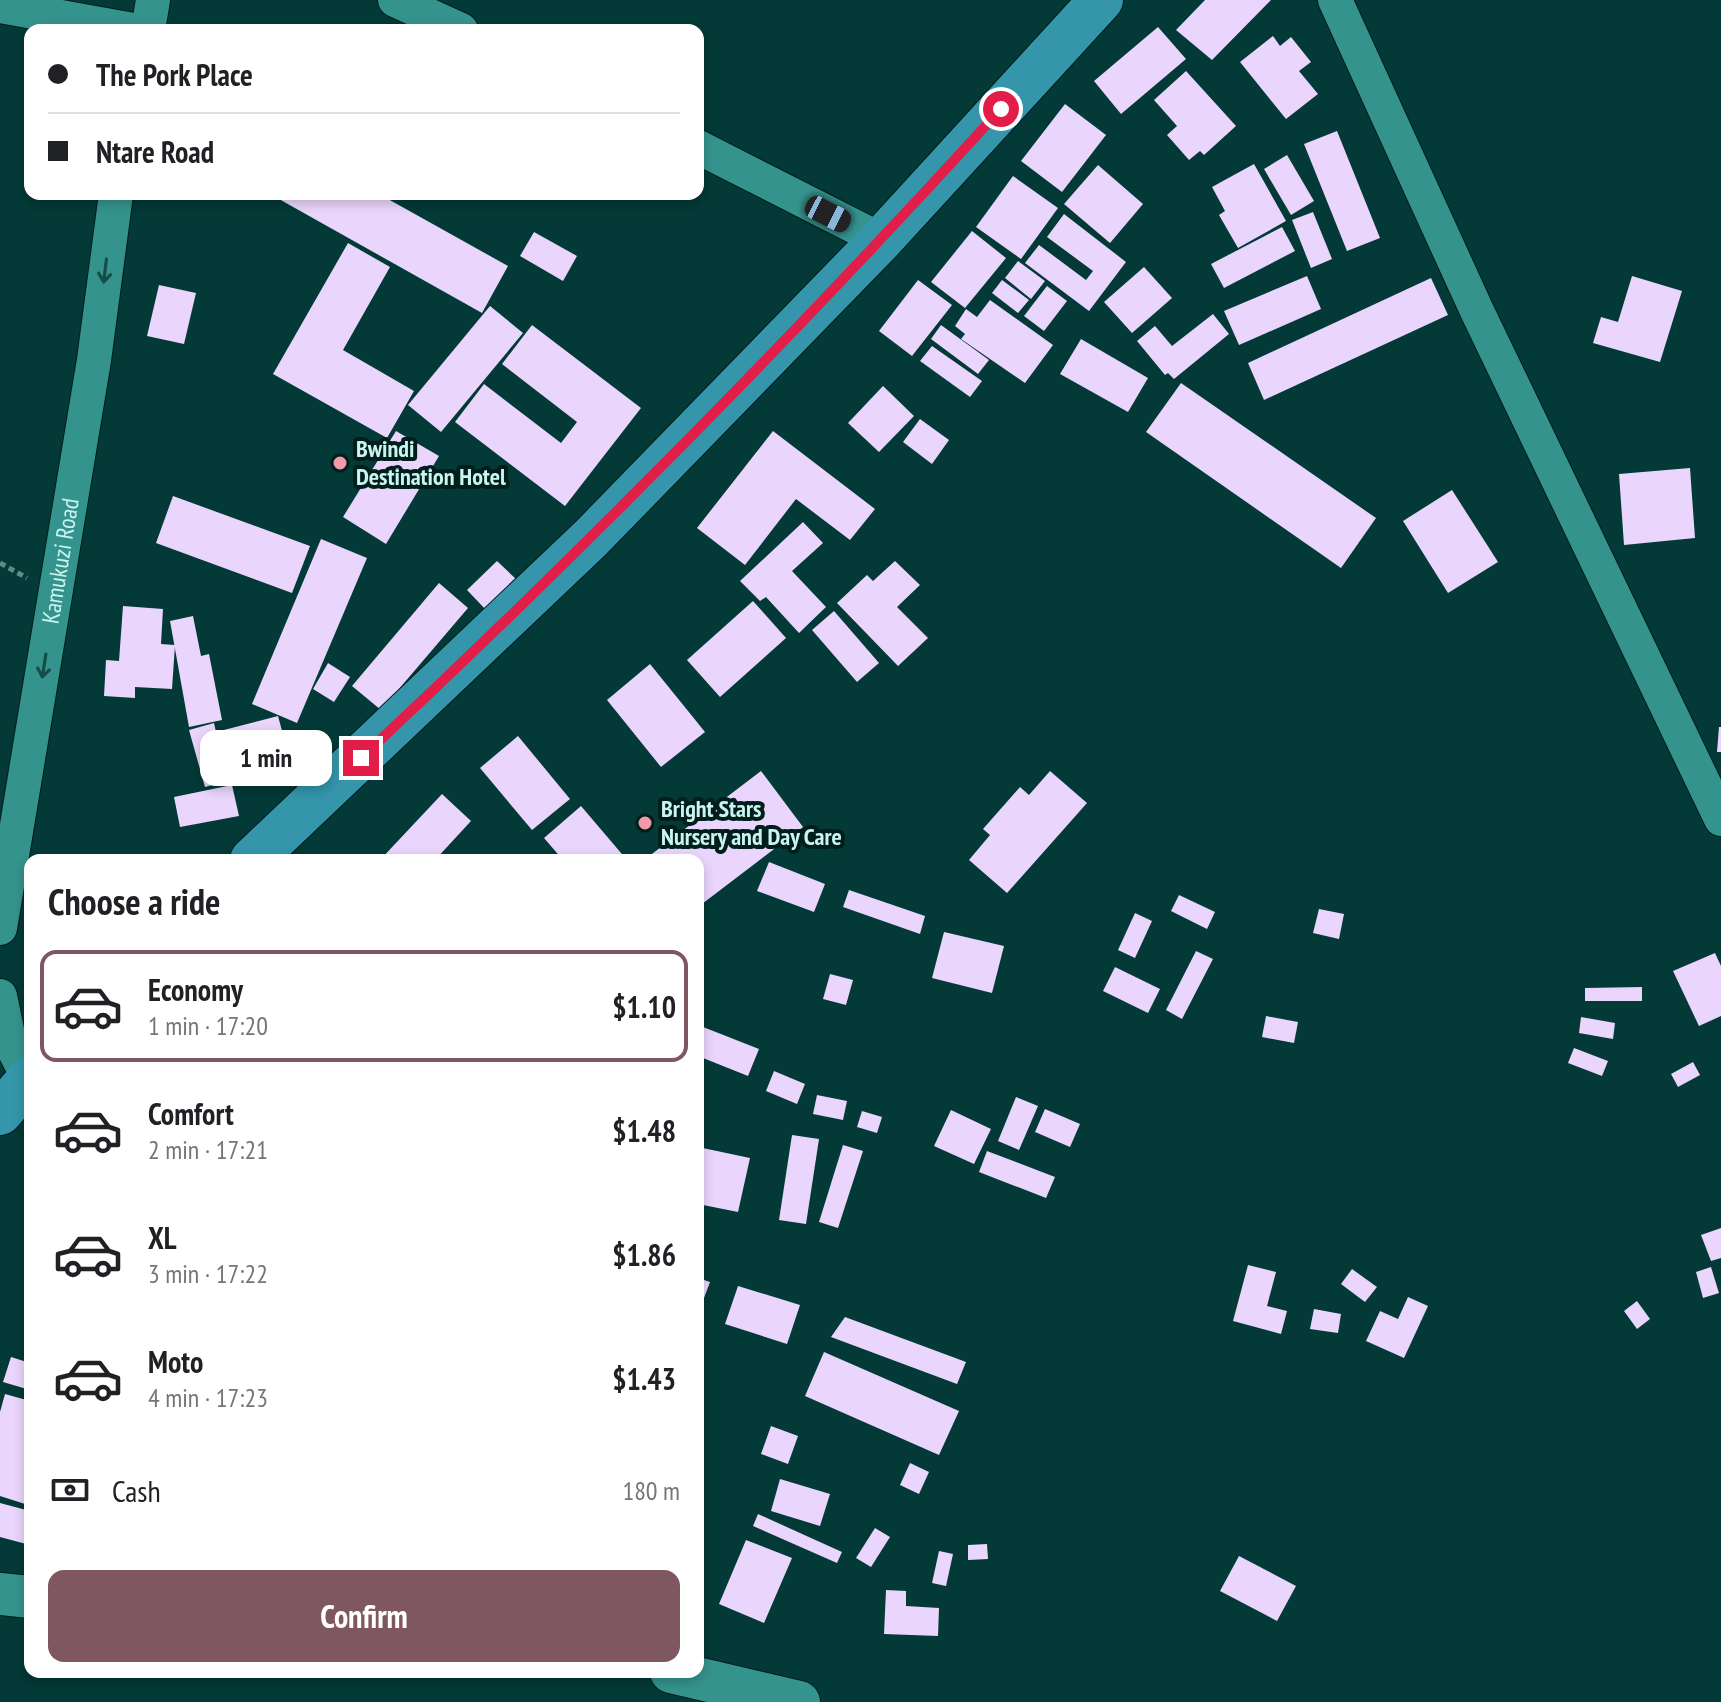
<!DOCTYPE html>
<meta charset="utf-8">
<style>
:root{--surface:#fff;--page:#f2f2f2;--text:#202124;--muted:#757577;--line:#e0e0e0;--accent:#7f5760}
body{margin:0;font-family:"PT Sans Narrow",sans-serif;background:var(--page);color:var(--text);height:100vh;display:flex;flex-direction:column;font-size:30px;white-space:nowrap}
*{box-sizing:border-box;margin:0}
p{font-size:26px;color:var(--muted)}
.icon{flex:none;width:44px;height:44px;fill:none;stroke:currentColor;stroke-width:2;stroke-linecap:round;stroke-linejoin:round}
.map{position:relative;flex:1;overflow:hidden}
.side{position:absolute;left:24px;top:854px;width:680px;height:824px;display:flex;flex-direction:column;background:var(--surface);border-radius:16px;box-shadow:0 4px 12px #0003}
.side>*{flex:none}
.banner{position:absolute;left:24px;top:24px;width:680px;height:176px;border-radius:16px;box-shadow:0 4px 12px #0003;display:grid;align-content:center;height:176px;padding:0 24px;background:var(--surface)}
.end{position:absolute;width:36px;height:36px;margin:-18px;border:10px solid #e11d48;background:#fff;box-shadow:0 0 0 4px #fff}
.from{border-radius:50%}
.bubble{position:absolute;height:56px;border-radius:16px;background:var(--surface);box-shadow:0 4px 12px #0003;font-size:26px;font-weight:700;line-height:56px;text-align:center}
.car{position:absolute;width:24px;height:48px;margin:-24px -12px;border-radius:10px;box-shadow:0 0 6px 2px #0007;background:linear-gradient(#222 24%,#8ab4d8 0 40%,#222 0 76%,#8ab4d8 0 86%,#222 0)}
.banner b{display:flex;align-items:center;gap:28px;height:76px;font-size:30px}
.banner b+b{border-top:2px solid var(--line)}
.banner i{width:20px;height:20px;background:var(--text)}
ul{padding:0;list-style:none}
li{display:flex;align-items:center;gap:24px;height:112px;margin:0 16px 12px;padding:0 8px;border:4px solid transparent;border-radius:16px}
li div{flex:1}
li b{display:block;font-size:30px}
li em{font-style:normal;font-weight:700}
li.on{border-color:var(--accent)}
li>.icon{width:72px;height:72px;stroke-width:1.5}
h2{padding:0 24px;font-size:36px;line-height:96px}
.pay{display:flex;align-items:center;gap:20px;height:88px;padding:0 24px;font-size:30px}
.pay p{margin-inline-start:auto}
.cta{display:flex;gap:16px;margin-top:auto;padding:16px 24px}
.cta a{flex:1;height:92px;border-radius:16px;background:var(--accent);color:#fff;font-size:32px;font-weight:700;line-height:92px;text-align:center}
.map>svg:first-child{display:block}
.building{fill:#ead6fc}
.lines{fill:none;stroke-linecap:round;stroke-linejoin:round}
.minor-casing{stroke:#021e1c;stroke-width:36}
.tertiary-casing{stroke:#021e1c;stroke-width:44}
.secondary-casing{stroke:#021e1c;stroke-width:46}
.path{stroke:#5c8d89;stroke-width:5;stroke-dasharray:6 4;stroke-linecap:butt}
.minor{stroke:#35938d;stroke-width:34}
.tertiary{stroke:#35938d;stroke-width:42}
.secondary{stroke:#3495ab;stroke-width:44}
.oneway{stroke:#164d49}
.route{stroke:#e11d48;stroke-width:10}
.poi-dot{fill:#f39aa9;stroke:#021e1c;stroke-width:3}
.labels{text-anchor:middle;stroke-width:8;stroke-linejoin:round;paint-order:stroke}
.poi-label{font-size:24px;font-weight:bold;fill:#caf4f0;stroke:#021e1c;text-anchor:start}
.street-label{font-size:24px;fill:#caf4f0;stroke:#021e1c}
</style>
<div class="map">
<svg width="1721" height="1702" viewBox="0 0 1721 1702">
<rect width="100%" height="100%" fill="#033936"/>
<!-- building -->
<g class="building">
<path d="M1205,0h66l-59,60 -36,-30z"/>
<path d="M1158,27l28,32 -65,55 -27,-33z"/>
<path d="M1273,36l7,10 11,-9 20,25 -12,9 19,23 -32,25 -46,-57z"/>
<path d="M1186,71l50,55 -32,29 -4,-4 -11,9 -22,-25 10,-9 -23,-26z"/>
<path d="M1065,104l41,31 -44,57 -41,-31z"/>
<path d="M1337,131l43,107 -33,13 -43,-107z"/>
<path d="M1287,155l27,46 -23,14 -27,-46z"/>
<path d="M1254,164l32,57 -48,27 -19,-33 6,-4 -13,-24z"/>
<path d="M1098,165l45,39 -33,39 -46,-39z"/>
<path d="M1013,176l45,32 -37,51 -45,-32z"/>
<path d="M270,194h109l129,72 -26,47z"/>
<path d="M1313,212l19,47 -21,9 -19,-48z"/>
<path d="M1064,214l62,48 -37,49 -64,-48 14,-18 47,35 7,-9 -46,-34z"/>
<path d="M1282,227l13,24 -71,37 -13,-24z"/>
<path d="M972,231l34,27 -41,50 -34,-26z"/>
<path d="M534,232l43,24 -14,25 -43,-25z"/>
<path d="M348,243l42,24 -47,83 71,41 -27,47 -114,-64z"/>
<path d="M1018,261l27,20 -14,18 -26,-21z"/>
<path d="M1144,267l28,31 -40,35 -28,-31z"/>
<path d="M1307,276l14,33 -82,36 -15,-34z"/>
<path d="M1632,276l50,15 -22,71 -67,-19 8,-26 17,5z"/>
<path d="M1431,278l17,37 -184,85 -16,-37z"/>
<path d="M918,280l34,25 -40,51 -33,-25z"/>
<path d="M1002,280l27,20 -11,13 -26,-20z"/>
<path d="M159,285l37,8 -12,51 -37,-8z"/>
<path d="M1047,286l20,15 -23,30 -20,-15z"/>
<path d="M990,300l63,45 -28,38 -64,-44 4,-5 -10,-8 11,-17 11,8z"/>
<path d="M490,306l33,27 -82,99 -33,-27z"/>
<path d="M1213,314l16,20 -55,45 -6,-6 -3,2 -28,-34 18,-15 17,20z"/>
<path d="M532,325l109,83 -76,98 -110,-84 29,-38 77,59 16,-21 -75,-58z"/>
<path d="M941,325l48,35 -11,14 -47,-35z"/>
<path d="M1081,339l67,39 -20,34 -68,-38z"/>
<path d="M932,346l50,35 -12,16 -50,-36z"/>
<path d="M1181,383l195,135 -35,50 -195,-136z"/>
<path d="M883,386l31,30 -35,36 -31,-29z"/>
<path d="M920,419l29,21 -17,24 -29,-22z"/>
<path d="M396,431l43,25 -53,88 -43,-27z"/>
<path d="M773,431l102,78 -25,31 -54,-41 -51,66 -48,-37z"/>
<path d="M1690,468l5,70 -71,7 -5,-71z"/>
<path d="M1452,490l46,72 -50,31 -45,-72z"/>
<path d="M173,496l137,50 -18,47 -136,-50z"/>
<path d="M803,522l20,21 -31,28 34,36 -27,26 -33,-36 -6,4 -20,-20z"/>
<path d="M321,539l46,19 -70,165 -45,-19z"/>
<path d="M497,561l20,19 -30,31 -20,-21z"/>
<path d="M895,561l25,24 -23,22 31,31 -30,28 -61,-63 30,-28 6,6z"/>
<path d="M439,583l29,25 -87,102 -29,-24z"/>
<path d="M753,601l33,37 -66,59 -33,-37z"/>
<path d="M123,606l40,3 -2,35 14,1 -3,44 -37,-2v11l-31,-2 2,-36 13,1z"/>
<path d="M834,611l45,52 -22,19 -45,-52z"/>
<path d="M193,616l8,40 8,-2 13,66 -33,7 -19,-106z"/>
<path d="M328,663l22,14 -16,25 -21,-13z"/>
<path d="M650,664l55,68 -44,35 -54,-67z"/>
<path d="M278,716l13,48 -86,23 -16,-57 25,-7 2,9z"/>
<path d="M1719,727h2v25h-4z"/>
<path d="M518,736l52,63 -38,31 -52,-62z"/>
<path d="M761,771l42,56 -105,80v-47h-54z"/>
<path d="M1050,771l37,32 -80,90 -38,-33 21,-25 -7,-6 37,-42 9,8z"/>
<path d="M232,785l7,31 -59,11 -6,-30z"/>
<path d="M442,794l29,27 -36,39h-55z"/>
<path d="M581,806l46,54h-64l-19,-22z"/>
<path d="M769,862l56,22 -11,28 -57,-21z"/>
<path d="M849,890l76,26 -5,18 -77,-27z"/>
<path d="M1179,895l36,17 -8,17 -36,-18z"/>
<path d="M1319,909l25,5 -5,25 -26,-6z"/>
<path d="M1135,913l17,8 -17,37 -17,-8z"/>
<path d="M944,932l60,14 -12,47 -60,-15z"/>
<path d="M1196,951l17,8 -31,60 -16,-9z"/>
<path d="M1715,953l6,13v50l-22,10 -26,-55z"/>
<path d="M1115,967l45,22 -12,24 -45,-22z"/>
<path d="M830,974l23,6 -7,25 -23,-6z"/>
<path d="M1642,987v14h-57v-13z"/>
<path d="M1266,1016l32,6 -4,21 -32,-6z"/>
<path d="M1581,1017l34,6 -2,16 -34,-6z"/>
<path d="M698,1025l61,24 -11,27 -50,-20z"/>
<path d="M1574,1048l34,13 -6,15 -34,-13z"/>
<path d="M1693,1062l7,13 -22,12 -7,-13z"/>
<path d="M774,1071l31,13 -8,20 -31,-13z"/>
<path d="M817,1095l30,6 -4,19 -30,-6z"/>
<path d="M1016,1097l22,9 -19,44 -21,-9z"/>
<path d="M1045,1109l35,15 -10,23 -35,-15z"/>
<path d="M951,1110l40,19 -17,35 -40,-18z"/>
<path d="M862,1111l20,6 -5,16 -20,-6z"/>
<path d="M792,1135l27,4 -13,85 -27,-4z"/>
<path d="M843,1145l20,6 -25,77 -19,-6z"/>
<path d="M698,1147l52,11 -12,54 -40,-8z"/>
<path d="M987,1151l68,26 -9,21 -67,-26z"/>
<path d="M1721,1228v30l-10,3 -10,-26z"/>
<path d="M1248,1265l28,7 -9,34 20,5 -6,23 -48,-13z"/>
<path d="M1711,1267l8,26 -16,5 -7,-26z"/>
<path d="M1352,1269l25,18 -12,15 -24,-18z"/>
<path d="M698,1278l12,4 -12,32z"/>
<path d="M738,1286l62,19 -13,39 -62,-20z"/>
<path d="M1408,1297l20,9 -24,52 -38,-17 14,-30 18,8z"/>
<path d="M1637,1301l13,18 -13,10 -13,-18z"/>
<path d="M1314,1309l27,5 -3,19 -28,-4z"/>
<path d="M845,1317l121,45 -9,22 -126,-47z"/>
<path d="M824,1352l135,59 -20,44 -134,-59z"/>
<path d="M11,1357l19,6v27l-27,-8z"/>
<path d="M5,1394l25,7v87l-5,16 -25,-8v-84z"/>
<path d="M771,1426l27,10 -10,28 -27,-10z"/>
<path d="M910,1463l19,9 -10,22 -19,-9z"/>
<path d="M780,1479l50,15 -10,32 -49,-15z"/>
<path d="M0,1503l30,8v34l-30,-8z"/>
<path d="M758,1514l84,38 -5,11 -84,-37z"/>
<path d="M875,1528l15,9 -19,30 -15,-9z"/>
<path d="M746,1540l46,18 -28,65 -45,-19z"/>
<path d="M987,1544l1,15 -20,1v-15z"/>
<path d="M939,1551l14,3 -7,32 -14,-3z"/>
<path d="M1239,1556l57,30 -19,35 -57,-30z"/>
<path d="M886,1590l20,1v15l33,2 -1,28 -54,-2z"/>
</g>
<g class="lines">
<!-- minor casing -->
<g class="minor-casing">
<g id="minor">
<path d="M395,0l66,30"/>
<path d="M1335,0l142,311 244,508"/>
<path d="M0,6l133,24"/>
<path d="M148,30l5,-30"/>
<path d="M698,147l183,93"/>
<path id="s1" d="M0,928l94,-568 22,-166"/>
<path d="M0,996l9,44 20,39"/>
</g>
</g>
<!-- tertiary casing -->
<g class="tertiary-casing">
<g id="tertiary">
<path d="M0,1594l30,3"/>
<path d="M671,1672l128,30"/>
</g>
</g>
<!-- secondary casing -->
<g class="secondary-casing">
<g id="secondary">
<path d="M252,860l339,-322 290,-298 220,-240"/>
<path d="M0,1113l30,-35"/>
</g>
</g>
<!-- path -->
<path class="path" d="M0,563l27,15"/>
<!-- minor -->
<use href="#minor" class="minor"/>
<!-- tertiary -->
<use href="#tertiary" class="tertiary"/>
<!-- secondary -->
<use href="#secondary" class="secondary"/>
</g>
<!-- one-way arrows -->
<defs><path id="oneway-shaft" d="M-6 0H5M1.5-3L5.5 0L1.5 3" fill="none" stroke-width="1.6" stroke-linecap="round" stroke-linejoin="round" transform="scale(2)"/></defs>
<g class="oneway">
<use href="#oneway-shaft" transform="translate(105 271) rotate(97)"/>
<use href="#oneway-shaft" transform="translate(44 666) rotate(99)"/>
</g>
<g class="lines">
<!-- route -->
<path class="route" d="M361,758c222,-207 435,-424 640,-649"/>
</g>
<!-- markers -->
<g class="poi-dot">
<circle cx="340" cy="463" r="8"/>
<circle cx="645" cy="823" r="8"/>
</g>
<g class="labels">
<!-- poi labels -->
<g class="poi-label">
<text x="356" y="457">Bwindi<tspan x="356" dy="28">Destination Hotel</tspan></text>
<text x="661" y="817">Bright Stars<tspan x="661" dy="28">Nursery and Day Care</tspan></text>
</g>
<!-- street labels -->
<g class="street-label">
<text dy="8" stroke="none"><textPath href="#s1" startOffset="372">Kamukuzi Road</textPath></text>
</g>
</g>
</svg>
<i class="end from" style="left:1001px;top:109px"></i>
<i class="end" style="left:361px;top:758px"></i>
<div class="bubble" style="left:200px;top:730px;width:132px">1 min</div>
<i class="car" style="left:828px;top:214px;rotate:117deg"></i>
<div class="banner">
<b><i class="from"></i>The Pork Place</b>
<b><i></i>Ntare Road</b>
</div>
<section class="side">
<h2>Choose a ride</h2>
<ul>
<li class="on"><svg class="icon" aria-label="car" viewBox="0 0 24 24"><path d="M5 17H2v-5l4-1 3-4h7l3 4 3 1v5h-3M9 17h6M6 11h13"/><circle cx="7" cy="17" r="2"/><circle cx="17" cy="17" r="2"/></svg><div><b>Economy</b><p>1 min · 17:20</p></div><em>$1.10</em></li>
<li><svg class="icon" aria-label="car" viewBox="0 0 24 24"><path d="M5 17H2v-5l4-1 3-4h7l3 4 3 1v5h-3M9 17h6M6 11h13"/><circle cx="7" cy="17" r="2"/><circle cx="17" cy="17" r="2"/></svg><div><b>Comfort</b><p>2 min · 17:21</p></div><em>$1.48</em></li>
<li><svg class="icon" aria-label="car" viewBox="0 0 24 24"><path d="M5 17H2v-5l4-1 3-4h7l3 4 3 1v5h-3M9 17h6M6 11h13"/><circle cx="7" cy="17" r="2"/><circle cx="17" cy="17" r="2"/></svg><div><b>XL</b><p>3 min · 17:22</p></div><em>$1.86</em></li>
<li><svg class="icon" aria-label="car" viewBox="0 0 24 24"><path d="M5 17H2v-5l4-1 3-4h7l3 4 3 1v5h-3M9 17h6M6 11h13"/><circle cx="7" cy="17" r="2"/><circle cx="17" cy="17" r="2"/></svg><div><b>Moto</b><p>4 min · 17:23</p></div><em>$1.43</em></li>
</ul>
<div class="pay"><svg class="icon" aria-label="cash" viewBox="0 0 24 24"><path d="M3 7h18v10H3z"/><circle cx="12" cy="12" r="2"/></svg>Cash<p>180 m</p></div>
<div class="cta"><a>Confirm</a></div>
</section>
</div>
